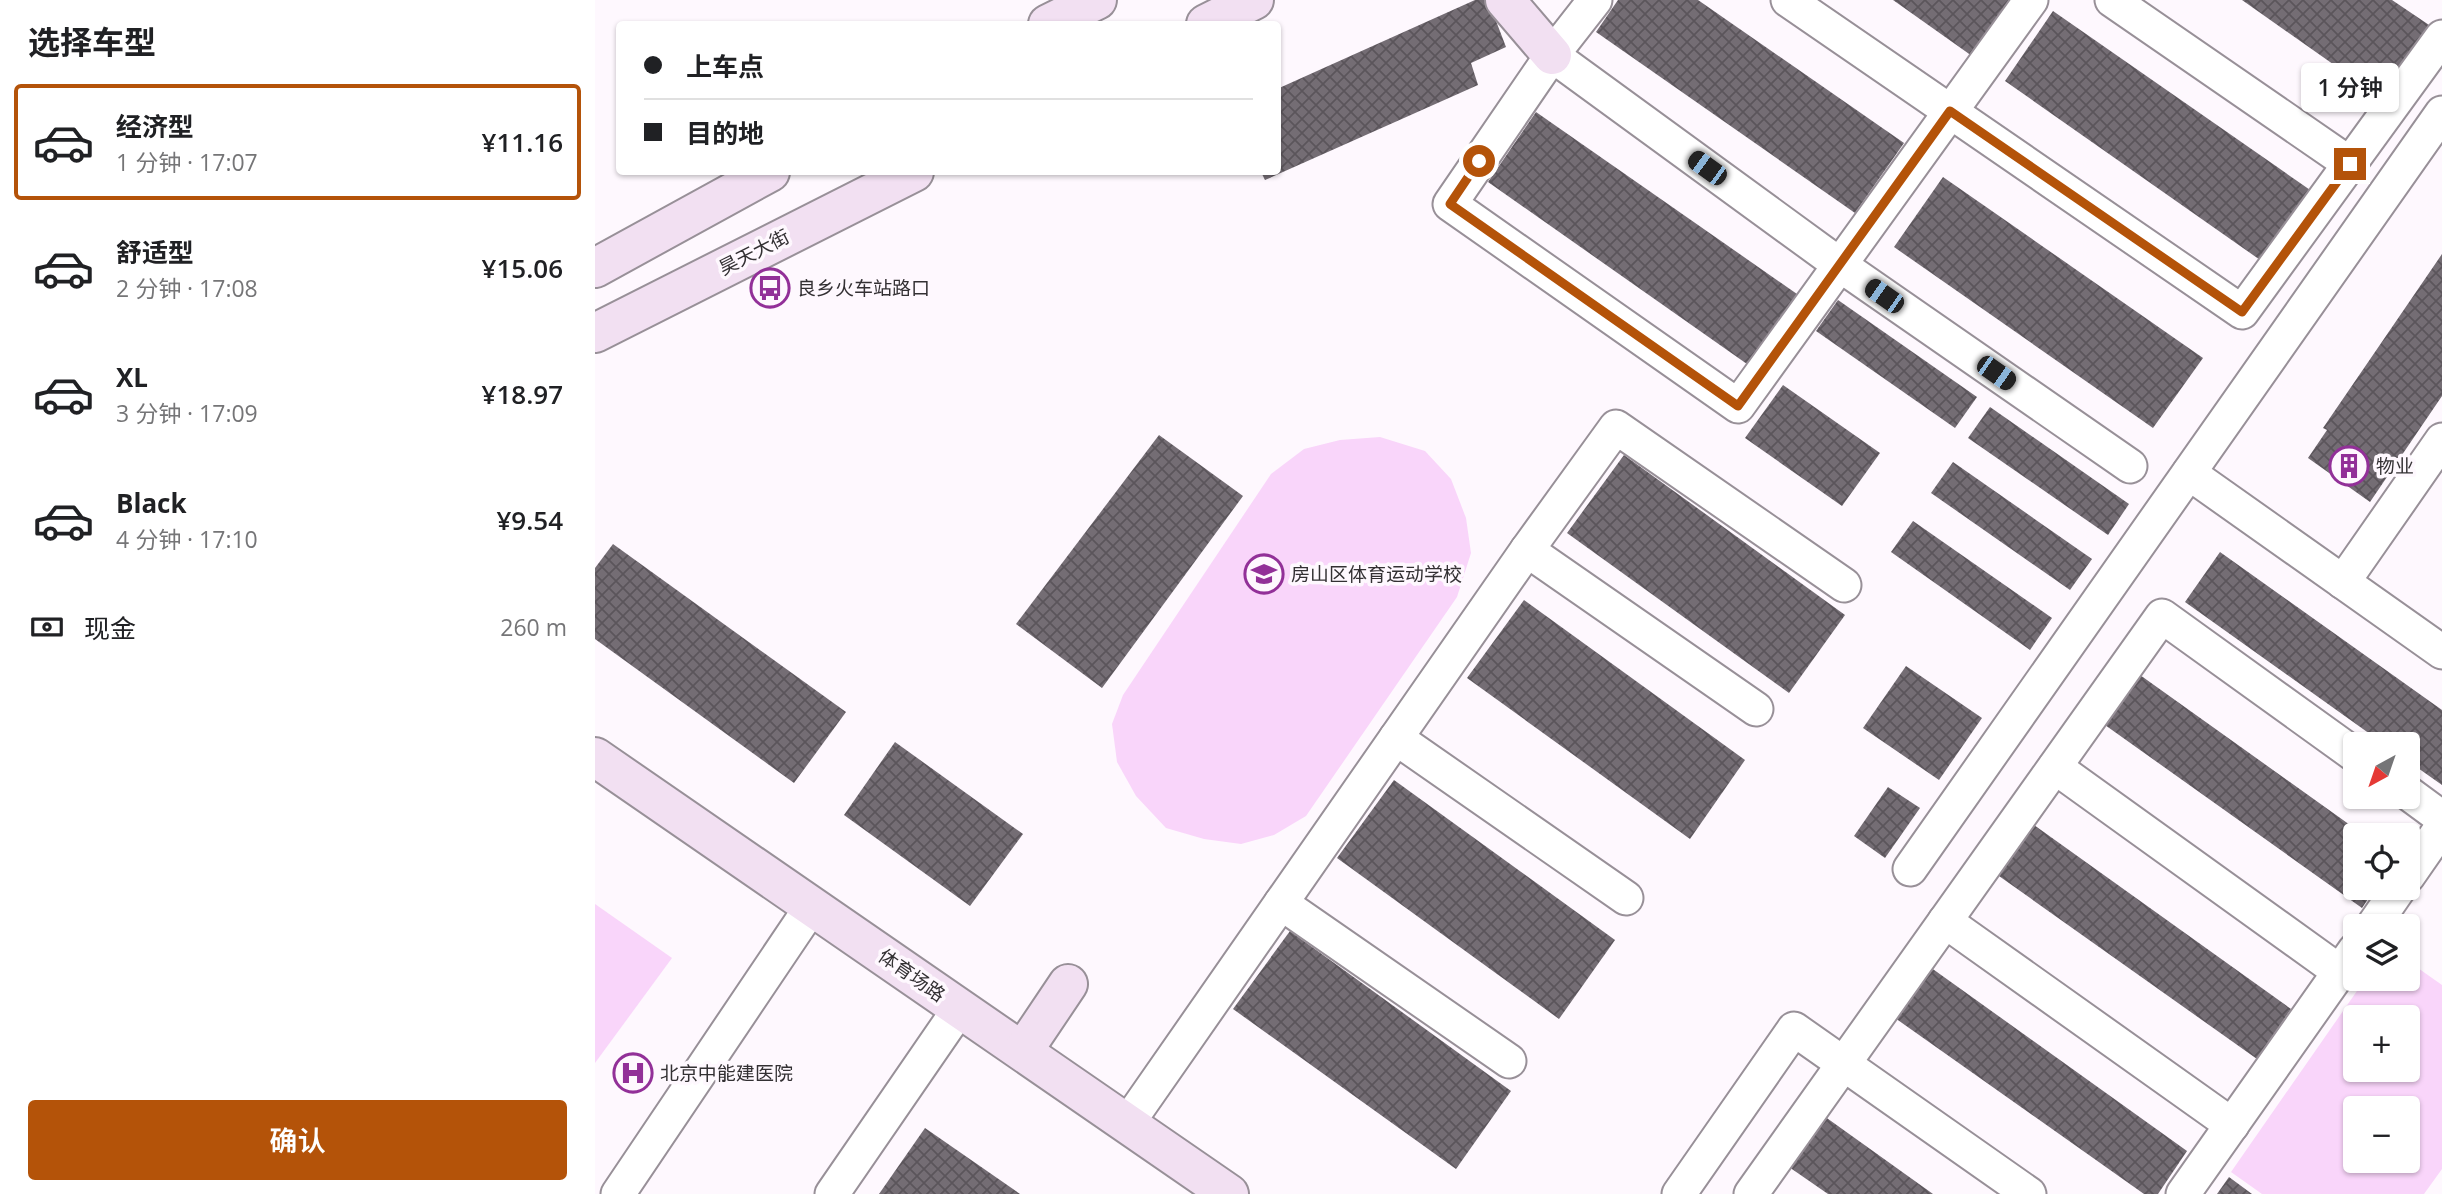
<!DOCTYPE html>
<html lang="zh">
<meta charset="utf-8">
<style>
:root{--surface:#fff;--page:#f2f2f2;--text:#202124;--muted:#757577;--line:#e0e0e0;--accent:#b45309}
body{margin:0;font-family:"Open Sans","Noto Sans SC",sans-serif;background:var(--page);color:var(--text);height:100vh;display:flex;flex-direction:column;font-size:26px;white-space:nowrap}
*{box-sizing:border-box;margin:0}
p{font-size:23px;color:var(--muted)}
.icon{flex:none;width:38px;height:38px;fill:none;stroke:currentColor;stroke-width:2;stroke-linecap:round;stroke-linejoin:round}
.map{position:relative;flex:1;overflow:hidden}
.details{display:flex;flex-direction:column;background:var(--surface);width:595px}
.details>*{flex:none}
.hud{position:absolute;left:21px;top:21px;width:665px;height:154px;border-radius:7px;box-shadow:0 2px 5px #0004;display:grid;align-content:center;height:154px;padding:0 28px;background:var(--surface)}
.needle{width:46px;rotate:220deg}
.fabs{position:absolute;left:1748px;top:732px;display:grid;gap:14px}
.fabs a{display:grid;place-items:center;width:77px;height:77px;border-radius:7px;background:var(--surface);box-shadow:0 2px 5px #0004;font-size:35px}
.end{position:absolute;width:32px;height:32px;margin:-16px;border:9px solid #b45309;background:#fff;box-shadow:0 0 0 4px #fff}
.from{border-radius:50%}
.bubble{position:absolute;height:49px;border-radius:7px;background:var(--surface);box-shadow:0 2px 5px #0004;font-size:23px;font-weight:600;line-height:49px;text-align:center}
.car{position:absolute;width:21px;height:42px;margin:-21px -10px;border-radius:9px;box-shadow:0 0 5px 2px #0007;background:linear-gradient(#222 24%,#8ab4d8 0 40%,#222 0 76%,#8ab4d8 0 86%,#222 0)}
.hud b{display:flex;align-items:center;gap:24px;height:66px;font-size:26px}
.hud b+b{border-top:2px solid var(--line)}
.hud i{width:18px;height:18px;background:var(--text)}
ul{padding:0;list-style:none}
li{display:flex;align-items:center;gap:21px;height:116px;margin:0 14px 10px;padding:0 14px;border:4px solid transparent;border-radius:7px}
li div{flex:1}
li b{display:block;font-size:26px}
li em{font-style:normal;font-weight:600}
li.on{border-color:var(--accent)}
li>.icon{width:63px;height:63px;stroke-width:1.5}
h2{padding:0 28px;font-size:32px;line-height:84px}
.pay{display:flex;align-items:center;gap:18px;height:77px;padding:0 28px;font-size:26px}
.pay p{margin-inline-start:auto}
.primary-button{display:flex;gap:14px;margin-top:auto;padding:14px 28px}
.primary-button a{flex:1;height:80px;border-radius:7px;background:var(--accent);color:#fff;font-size:28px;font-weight:600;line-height:80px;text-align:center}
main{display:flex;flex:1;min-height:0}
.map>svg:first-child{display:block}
.green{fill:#f9d5fa;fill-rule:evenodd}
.building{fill:url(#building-cross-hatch)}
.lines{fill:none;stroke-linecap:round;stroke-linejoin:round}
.street-casing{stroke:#989098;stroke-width:37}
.secondary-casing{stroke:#989098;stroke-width:42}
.street{stroke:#fff;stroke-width:33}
.secondary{stroke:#f2e0f2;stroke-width:38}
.route{stroke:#b45309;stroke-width:9}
.labels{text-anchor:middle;stroke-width:7;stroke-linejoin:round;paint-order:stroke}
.street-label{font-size:19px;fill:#333033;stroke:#fef8fe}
.poi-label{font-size:19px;fill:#333033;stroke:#fef8fe;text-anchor:start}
</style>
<main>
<section class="details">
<h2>选择车型</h2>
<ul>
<li class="on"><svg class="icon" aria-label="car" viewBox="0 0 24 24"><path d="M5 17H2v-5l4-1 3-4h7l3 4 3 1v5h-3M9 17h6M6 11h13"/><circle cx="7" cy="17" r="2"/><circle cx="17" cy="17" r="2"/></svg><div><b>经济型</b><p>1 分钟 · 17:07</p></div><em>¥11.16</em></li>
<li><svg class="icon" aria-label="car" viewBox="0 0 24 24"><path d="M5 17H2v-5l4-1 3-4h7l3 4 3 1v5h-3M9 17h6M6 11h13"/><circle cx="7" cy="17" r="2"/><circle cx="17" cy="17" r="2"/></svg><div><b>舒适型</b><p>2 分钟 · 17:08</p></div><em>¥15.06</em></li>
<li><svg class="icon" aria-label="car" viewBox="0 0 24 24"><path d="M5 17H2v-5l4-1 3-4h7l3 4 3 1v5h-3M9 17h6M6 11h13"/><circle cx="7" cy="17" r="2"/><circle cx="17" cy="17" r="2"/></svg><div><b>XL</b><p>3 分钟 · 17:09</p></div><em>¥18.97</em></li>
<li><svg class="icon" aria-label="car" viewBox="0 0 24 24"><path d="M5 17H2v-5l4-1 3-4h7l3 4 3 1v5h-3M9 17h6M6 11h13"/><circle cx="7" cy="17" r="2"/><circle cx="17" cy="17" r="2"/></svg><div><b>Black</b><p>4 分钟 · 17:10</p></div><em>¥9.54</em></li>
</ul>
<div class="pay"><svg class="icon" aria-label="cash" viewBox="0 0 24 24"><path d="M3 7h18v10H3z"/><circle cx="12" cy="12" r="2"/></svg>现金<p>260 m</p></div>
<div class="primary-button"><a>确认</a></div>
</section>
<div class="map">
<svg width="1847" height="1194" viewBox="0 0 1847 1194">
<defs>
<pattern id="building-cross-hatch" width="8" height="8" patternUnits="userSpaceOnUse" patternTransform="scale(1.75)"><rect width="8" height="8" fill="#746d74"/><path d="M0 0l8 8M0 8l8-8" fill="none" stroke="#5b555b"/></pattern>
</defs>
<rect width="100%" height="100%" fill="#fef8fe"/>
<!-- green -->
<g class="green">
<path d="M785,437l45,14 26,28 15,39 5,35 -14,44 -151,219 -32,19 -33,9 -37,-5 -38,-11 -30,-32 -19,-34 -5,-38 11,-29 148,-221 33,-25 36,-9z"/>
<path d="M0,904l77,54 -77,105z"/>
<path d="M1813,961l34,24v184l-18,25h-162l-31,-22 135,-194h42zM1760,1017h53v52h-53zM1760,1108h53v52h-53z"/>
</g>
<!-- building -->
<g class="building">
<path d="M880,0h13l18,47 -35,16 7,22 -213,95 -4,-8h16v-83z"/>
<path d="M1023,0h80l206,143 -49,70 -259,-181z"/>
<path d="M1298,0h119l-40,56z"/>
<path d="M1647,0h150l43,29 -51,71z"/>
<path d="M1458,11l260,181 -50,70 -258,-181z"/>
<path d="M941,112l261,182 -50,70 -259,-182z"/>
<path d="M1348,177l260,181 -50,70 -259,-181z"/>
<path d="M1847,254v142l-72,106 -62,-44 19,-28 -4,-2z"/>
<path d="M1243,300l139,97 -22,31 -139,-97z"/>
<path d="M1188,385l97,68 -38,53 -97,-68z"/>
<path d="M1395,407l139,97 -21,31 -140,-97z"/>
<path d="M564,435l84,61 -141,192 -86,-64z"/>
<path d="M1029,455l221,160 -56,78 -222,-160z"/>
<path d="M1358,462l139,97 -22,31 -139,-97z"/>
<path d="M1318,521l139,97 -22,32 -139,-98z"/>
<path d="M18,544l233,168 -52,71 -199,-144v-71z"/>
<path d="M1625,552l222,158v75l-34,-24v-17h-24l-199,-142z"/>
<path d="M929,600l221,160 -55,79 -223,-161z"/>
<path d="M1311,666l76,52 -43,62 -76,-52z"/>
<path d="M1545,675l224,160h-9v52h21l-14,21 -257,-183z"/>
<path d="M300,742l128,92 -53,72 -126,-91z"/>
<path d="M799,780l221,160 -56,79 -222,-161z"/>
<path d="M1293,787l32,21 -35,50 -31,-22z"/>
<path d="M1439,825l257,184 -34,50 -258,-183z"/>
<path d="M695,931l221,160 -55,78 -223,-160z"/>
<path d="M1335,967l257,184 -29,43h-14l-249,-176z"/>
<path d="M1229,1116l109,78h-105l-39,-27z"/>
<path d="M330,1128l95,66h-141z"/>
<path d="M1634,1177l23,17h-35z"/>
</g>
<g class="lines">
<!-- street casing -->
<g class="street-casing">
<g id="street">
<path d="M1000,0l-43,55 -102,149 288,202 293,-406"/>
<path d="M1193,0l454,312 200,-275"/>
<path d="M1517,0l238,164"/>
<path d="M957,55l288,210 290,201"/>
<path d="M1594,473l253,179"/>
<path d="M932,550l229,159"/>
<path d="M1748,582l99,-142"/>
<path d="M801,738l230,160"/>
<path d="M1460,767l285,205"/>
<path d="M1813,793l34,25"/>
<path d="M1315,869l532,-756"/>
<path d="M1813,876l34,-49"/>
<path d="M686,903l228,158"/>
<path d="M1350,921l287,204"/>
<path d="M1778,926l27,-39"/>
<path d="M532,1124l400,-574 89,-123 228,158"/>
<path d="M23,1194l194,-288"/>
<path d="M237,1194l128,-186"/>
<path d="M1084,1194l115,-165 235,165"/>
<path d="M1156,1194l411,-578 193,139"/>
<path d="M1588,1194l172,-244"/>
</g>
</g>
<!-- secondary casing -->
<g class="secondary-casing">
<g id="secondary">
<path d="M910,0l47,55"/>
<path d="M453,24l49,-24"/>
<path d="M611,24l48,-24"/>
<path d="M0,268l175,-96"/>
<path d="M0,333l319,-161"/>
<path d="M0,757l634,437"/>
<path d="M428,1051l45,-67"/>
</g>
</g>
<!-- street -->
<use href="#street" class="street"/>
<!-- secondary -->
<use href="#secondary" class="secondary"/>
</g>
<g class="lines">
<!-- route -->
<path class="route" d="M884,161l-29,43 288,202 212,-295 292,201 108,-148"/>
</g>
<!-- icons -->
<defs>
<g id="bus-ring" transform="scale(2.0125)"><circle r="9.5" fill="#fef8fe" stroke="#923098" stroke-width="1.5"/><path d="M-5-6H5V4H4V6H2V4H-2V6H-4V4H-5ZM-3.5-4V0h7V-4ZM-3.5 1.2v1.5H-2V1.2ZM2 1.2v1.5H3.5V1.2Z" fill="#923098"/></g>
<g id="building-ring" transform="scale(2.0125)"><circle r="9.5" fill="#fef8fe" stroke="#923098" stroke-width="1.5"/><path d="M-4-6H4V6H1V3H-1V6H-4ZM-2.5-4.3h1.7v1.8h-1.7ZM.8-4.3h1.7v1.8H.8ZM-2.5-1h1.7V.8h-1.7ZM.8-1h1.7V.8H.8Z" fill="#923098"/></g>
<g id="school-ring" transform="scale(2.0125)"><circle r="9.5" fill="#fef8fe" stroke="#923098" stroke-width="1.5"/><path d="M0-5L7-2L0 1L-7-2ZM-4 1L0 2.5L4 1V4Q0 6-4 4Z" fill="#923098"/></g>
<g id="hospital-ring" transform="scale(2.0125)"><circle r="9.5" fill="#fef8fe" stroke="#923098" stroke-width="1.5"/><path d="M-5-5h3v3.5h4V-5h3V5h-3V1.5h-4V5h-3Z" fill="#923098"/></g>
</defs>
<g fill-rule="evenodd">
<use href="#bus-ring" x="175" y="288"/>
<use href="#building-ring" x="1754" y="466"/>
<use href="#school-ring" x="669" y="574"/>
<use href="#hospital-ring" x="38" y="1073"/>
</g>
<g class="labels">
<!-- street labels -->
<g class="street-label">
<text transform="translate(159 252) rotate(-27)" y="7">昊天大街</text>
<text transform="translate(317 975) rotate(35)" y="7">体育场路</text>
</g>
<!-- poi labels -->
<g class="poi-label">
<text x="202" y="295">良乡火车站路口</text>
<text x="1781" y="473">物业</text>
<text x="696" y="581">房山区体育运动学校</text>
<text x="65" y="1080">北京中能建医院</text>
</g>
</g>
</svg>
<div class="fabs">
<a><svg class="needle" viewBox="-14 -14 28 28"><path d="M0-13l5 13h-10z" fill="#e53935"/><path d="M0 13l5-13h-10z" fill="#757577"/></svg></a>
<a><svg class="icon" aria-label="locate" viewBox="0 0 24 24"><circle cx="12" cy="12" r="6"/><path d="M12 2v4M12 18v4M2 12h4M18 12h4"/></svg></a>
<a><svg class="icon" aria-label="layers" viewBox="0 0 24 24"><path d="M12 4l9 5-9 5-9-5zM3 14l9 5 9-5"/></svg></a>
<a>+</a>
<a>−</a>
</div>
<i class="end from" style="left:884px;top:161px"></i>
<i class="end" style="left:1755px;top:164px"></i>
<div class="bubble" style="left:1706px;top:63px;width:98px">1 分钟</div>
<i class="car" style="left:1112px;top:168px;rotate:306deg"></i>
<i class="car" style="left:1289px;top:296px;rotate:305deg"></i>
<i class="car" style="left:1401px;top:373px;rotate:125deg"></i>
<div class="hud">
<b><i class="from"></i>上车点</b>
<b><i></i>目的地</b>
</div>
</div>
</main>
